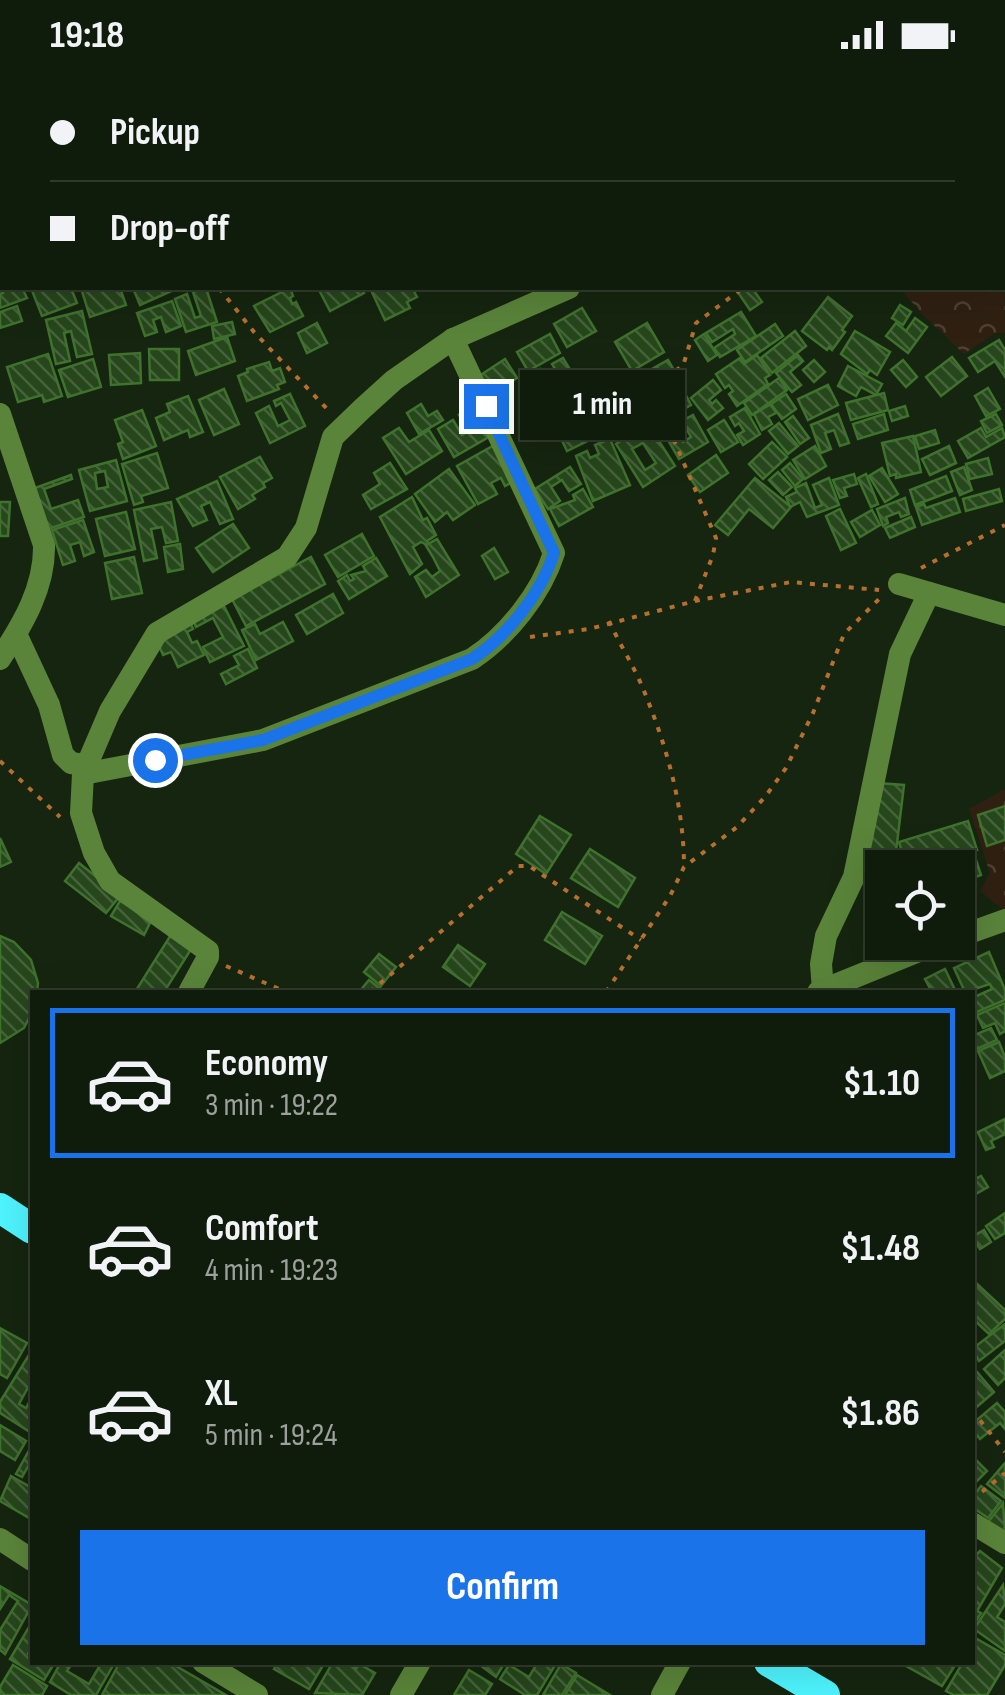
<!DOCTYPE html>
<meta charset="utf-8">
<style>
:root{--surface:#101c0b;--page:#192514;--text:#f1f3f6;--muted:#9ca19d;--line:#303a2c;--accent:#1a73e8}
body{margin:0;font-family:"Sofia Sans Condensed",sans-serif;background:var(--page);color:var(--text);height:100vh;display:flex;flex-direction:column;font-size:38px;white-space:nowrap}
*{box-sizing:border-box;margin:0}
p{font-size:32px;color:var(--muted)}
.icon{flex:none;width:55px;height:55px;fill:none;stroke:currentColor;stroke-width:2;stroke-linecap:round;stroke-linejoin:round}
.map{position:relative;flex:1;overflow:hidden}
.side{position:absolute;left:30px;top:920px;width:945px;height:675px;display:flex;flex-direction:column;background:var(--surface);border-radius:0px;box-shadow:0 10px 40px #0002,0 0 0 2px var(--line)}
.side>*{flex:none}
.guide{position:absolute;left:0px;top:0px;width:1005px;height:220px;box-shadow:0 10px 40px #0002,0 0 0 2px var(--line);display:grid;align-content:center;height:220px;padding:0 50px;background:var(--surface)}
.controls{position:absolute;left:865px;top:780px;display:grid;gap:20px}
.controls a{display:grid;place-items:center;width:110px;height:110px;border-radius:0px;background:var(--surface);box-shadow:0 10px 40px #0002,0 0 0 2px var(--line);font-size:50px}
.end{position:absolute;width:45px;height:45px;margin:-22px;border:12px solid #1a73e8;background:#fff;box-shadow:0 0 0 5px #fff}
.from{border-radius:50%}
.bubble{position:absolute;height:70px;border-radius:0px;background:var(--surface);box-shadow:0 10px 40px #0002,0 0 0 2px var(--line);font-size:32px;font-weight:700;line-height:70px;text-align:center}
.guide b{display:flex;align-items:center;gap:35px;height:95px;font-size:38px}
.guide b+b{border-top:2px solid var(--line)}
.guide i{width:25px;height:25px;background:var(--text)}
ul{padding:18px 0 0;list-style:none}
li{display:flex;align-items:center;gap:30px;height:150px;margin:0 20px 15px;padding:0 30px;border:5px solid transparent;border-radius:0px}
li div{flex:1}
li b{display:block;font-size:38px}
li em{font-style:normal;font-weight:700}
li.active{border-color:var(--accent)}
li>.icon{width:90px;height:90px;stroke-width:1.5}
.button{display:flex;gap:20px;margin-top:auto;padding:20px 50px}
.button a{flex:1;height:115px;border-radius:0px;background:var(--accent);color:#fff;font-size:40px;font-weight:700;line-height:115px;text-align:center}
.status{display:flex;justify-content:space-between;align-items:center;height:70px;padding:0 50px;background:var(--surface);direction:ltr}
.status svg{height:28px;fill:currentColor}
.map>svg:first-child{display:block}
.forest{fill:url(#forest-crowns)}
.building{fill:url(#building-back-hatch);stroke:#3f722d;stroke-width:2.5;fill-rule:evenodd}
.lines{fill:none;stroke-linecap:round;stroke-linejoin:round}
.path{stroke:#b76f2f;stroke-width:4;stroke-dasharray:5 8;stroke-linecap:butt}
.minor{stroke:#5a843a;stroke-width:22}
.highway{stroke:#4ef5ff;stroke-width:30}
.route{stroke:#1a73e8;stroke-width:12}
</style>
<div class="status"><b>19:18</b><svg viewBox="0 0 49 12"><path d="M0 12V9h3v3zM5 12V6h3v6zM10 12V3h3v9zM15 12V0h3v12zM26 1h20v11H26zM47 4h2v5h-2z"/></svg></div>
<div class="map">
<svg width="1005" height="1625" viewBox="0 0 1005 1625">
<defs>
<pattern id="forest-crowns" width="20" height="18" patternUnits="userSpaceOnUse" patternTransform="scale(2.5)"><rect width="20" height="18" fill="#2f2012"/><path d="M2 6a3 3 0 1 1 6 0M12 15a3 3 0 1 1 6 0" fill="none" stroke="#4d4134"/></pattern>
<pattern id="building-back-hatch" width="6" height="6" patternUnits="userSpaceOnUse" patternTransform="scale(2.5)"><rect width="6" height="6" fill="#26461b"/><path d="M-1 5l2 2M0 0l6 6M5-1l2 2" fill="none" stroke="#45623b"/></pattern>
</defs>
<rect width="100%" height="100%" fill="#15250f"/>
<!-- forest -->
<g class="forest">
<path d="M1003,68l2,195h-10l-31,21 -42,-40 -22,-26h102z"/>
<path d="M1005,719v122l-25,-20 10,-18 -21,-64z"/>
</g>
<!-- building -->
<g class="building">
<path d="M2,175v43h20l5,10 -27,10v-14l3,-1 -3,-8z"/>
<path d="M31,218h40l6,15 -35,13z"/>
<path d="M81,218h39l6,17 -36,12z"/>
<path d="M133,218h40l1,2 -34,15z"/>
<path d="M206,218l11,34 -31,10 -11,-33 12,-5 8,24 6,-2 -8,-24z"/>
<path d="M290,218l3,8 -3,2 2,6 4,-2 7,14 -33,16 -16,-26z"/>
<path d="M324,218h37l3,5 -34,18 -11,-21z"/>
<path d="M370,218h42l5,9 -10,5 3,6 -25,12z"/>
<path d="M735,218h17l10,14 -12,8z"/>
<path d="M828,227l24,19 -10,14 3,2 -13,18 -3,-3 -2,3 -25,-19z"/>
<path d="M172,231l9,25 -15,6 -5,-15 -8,3 4,12 -12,4 -8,-23z"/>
<path d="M900,235l11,7 -8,13 -11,-7z"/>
<path d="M17,236l5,15 -22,7v-16z"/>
<path d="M582,238l14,23 -29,16 -13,-23z"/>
<path d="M82,241l10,43 -15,3 -6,-26 -7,2 6,28 -14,3 -10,-44z"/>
<path d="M741,242l15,24 -36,21 -6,-9 21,-14 -2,-5 -21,13 -6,-9z"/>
<path d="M915,248l12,9 -19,26 -22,-17 10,-13 10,8z"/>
<path d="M232,252l3,12 -21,5 -2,-13z"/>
<path d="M317,253l10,20 -20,10 -9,-20z"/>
<path d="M647,253l17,29 -32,19 -17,-29z"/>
<path d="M775,254l8,12 -38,26 -8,-12z"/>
<path d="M795,261l11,15 -34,27 -11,-15z"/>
<path d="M855,261l35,21 -13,23 -7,-5 -3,4 -26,-20z"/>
<path d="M550,264l10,19 -32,18 -11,-19z"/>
<path d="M704,264l13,21 -9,6 -13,-21z"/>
<path d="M227,267l8,24 -39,14 -8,-24z"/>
<path d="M999,270l6,10v27l-10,-16 -17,11 -9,-14z"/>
<path d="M149,279h30v31h-29z"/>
<path d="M140,283l1,30 -30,2 -2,-30z"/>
<path d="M48,284l14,42 -18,6 -2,-7 -24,7 -11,-35z"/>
<path d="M757,285l13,20 -5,3 3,6 -31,22 -8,-12 4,-3 -4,-6 -4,3 -9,-14 24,-16 4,6z"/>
<path d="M798,285l5,6 -13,11 11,13 -9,7 -16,-19z"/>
<path d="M952,287l15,19 -26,20 -15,-19z"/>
<path d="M563,288l9,15 -11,6 -9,-15z"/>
<path d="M93,289l8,28 -33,10 -9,-27z"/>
<path d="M505,289l12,19 -29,19 -12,-19z"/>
<path d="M668,290l14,24 -32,18 -14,-24z"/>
<path d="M814,290l11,12 -11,10 -11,-12z"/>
<path d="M903,290l14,17 -11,10 -15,-17z"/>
<path d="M269,292l3,9 8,-3 5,14 -8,3 2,4 -32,12 -9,-25 10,-4 -1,-3z"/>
<path d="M848,296l34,18 -6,11 -15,-8 -5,9 -18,-10z"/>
<path d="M540,299l10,18 -10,5 -10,-18z"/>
<path d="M575,308l9,16 -32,19 -11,-18 12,-7 4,7 10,-6 -3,-5z"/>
<path d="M779,308l8,12 -35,25 -8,-12z"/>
<path d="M713,310l8,10 -12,10 3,4 4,-4 7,8 -15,12 -17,-22z"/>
<path d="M828,315l10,20 -30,15 -10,-21z"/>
<path d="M682,318l9,17 -9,5 -9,-16z"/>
<path d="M988,318l12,21 -14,7 -11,-20z"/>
<path d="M224,319l15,35 -25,11 -15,-35z"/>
<path d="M884,323l4,17 -37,10 -5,-17z"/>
<path d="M290,324l15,32 -35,17 -14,-30 13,-7 9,20 12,-6 -9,-17 -5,3 -2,-5z"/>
<path d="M786,324l10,15 -14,10 -11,-15z"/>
<path d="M188,326l15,36 -13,5 -2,-7 -24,10 -8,-22 14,-6 -3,-8z"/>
<path d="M663,327l4,6 5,-3 5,9 -18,10 -8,-15z"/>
<path d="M421,334l7,12 9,-5 6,9 -24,14 -12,-21z"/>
<path d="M477,334l17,30 -40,23 -16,-28 15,-9 9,15 7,-4 -10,-16z"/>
<path d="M771,334l5,9 -8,4 4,7 -10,6 -8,-16z"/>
<path d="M905,336l3,10 -16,5 -3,-10z"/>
<path d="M745,338l15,26 -17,11 -6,-10 7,-4 -5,-8 -4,3 -5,-9z"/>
<path d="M142,340l14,36 -33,13 -5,-15 5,-2 -8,-22z"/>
<path d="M594,340l10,23 -37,18 -11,-23z"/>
<path d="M838,344l11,29 -9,3 -6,-16 -9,3 6,16 -10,4 -10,-28z"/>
<path d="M884,344l4,16 -30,9 -5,-15z"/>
<path d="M996,344l6,11 -15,8 -6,-12z"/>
<path d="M693,345l15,27 -29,17 -18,-31 11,-6 11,20 8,-5 -9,-16z"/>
<path d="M793,346l16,22 -9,6 -15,-22z"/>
<path d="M724,350l14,22 -17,10 -13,-22z"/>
<path d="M779,353l19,23 -10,8 -19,-23z"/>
<path d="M648,354l27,42 -32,21 -27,-43zM643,373l13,20 -11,7 -13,-21z"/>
<path d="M399,358l10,14 20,-12 13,21 -36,23 -23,-36z"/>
<path d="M981,358l5,9 16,-9 3,9 -37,21 -10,-17z"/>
<path d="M935,360l4,13 -20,6 -4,-13z"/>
<path d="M913,366l8,36 -25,6v-4l-6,2 -8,-33z"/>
<path d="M610,369l20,46 -37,16 -17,-45 11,-5 3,7 9,-4 -4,-9z"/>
<path d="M772,372l15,15 -24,22 -14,-15z"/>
<path d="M498,373l20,36 -13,7 -4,-8 -10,5 6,11 -19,10 -21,-38z"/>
<path d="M815,376l11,20 -21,13 -12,-19z"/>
<path d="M949,376l7,17 -26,12 -8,-16z"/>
<path d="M157,383l11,35 -27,8 2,6 -9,3 -12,-41z"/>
<path d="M716,385l12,18 -28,19 -12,-17z"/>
<path d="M260,387l12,21 -9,5 2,4 -13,8 3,4 -17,10 -18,-32z"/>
<path d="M988,388l4,16 -22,5 -4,-15z"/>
<path d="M116,390l11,41 -37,10 -11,-41zM105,401l3,16 -11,2 -2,-16z"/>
<path d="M390,393l17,26 -36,20 -8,-14 17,-11 -6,-11z"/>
<path d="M790,393l13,16 -8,7 -13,-16z"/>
<path d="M570,397l11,17 -12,7 -7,-11 -11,7 9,14 -12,8 -13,-20z"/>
<path d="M964,397l8,23 -12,5 -9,-23z"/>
<path d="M882,398l16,26 -13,8 -16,-26z"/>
<path d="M449,399l26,36 -22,15 -6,-8 -12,10 -20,-28z"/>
<path d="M778,402l14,15 -9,8 -14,-15z"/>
<path d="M854,404l3,10 -13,4 3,8 -7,2 -7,-18z"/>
<path d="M866,404l12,30 -7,3 -13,-29z"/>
<path d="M71,405l1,4 -28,10 7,20 27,-9 6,17 -36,12 -13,-41z"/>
<path d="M946,406l6,15 -37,14 -5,-15z"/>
<path d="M755,408l36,29 -18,21 -24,-19 -21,26 -13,-10z"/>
<path d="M829,408l10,27 -32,12 -7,-15 -10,5 -4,-10 11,-5 -2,-4 11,-5 9,25 7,-3 -9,-20z"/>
<path d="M217,411l16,38 -13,5 -10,-22 -9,4 6,14 -14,6 -16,-27z"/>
<path d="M583,419l10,18 -34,19 -9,-17 25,-9 -2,-5z"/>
<path d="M999,419l3,12 -36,10 -3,-12z"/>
<path d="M412,427l11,23 4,-2 9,17 -9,6 1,3 9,-5 22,36 -33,22 -11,-20 11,-7 6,7 8,-6 -7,-14 -8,-13 -4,-2 -8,5 9,17 -12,10 -30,-57z"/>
<path d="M905,428l4,16 -8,3 -2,-5 -13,5 2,6 -5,3 -6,-17z"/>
<path d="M955,428l5,14 -38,13 -6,-18 8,-3 2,4z"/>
<path d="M0,432h10l-2,34h-8z"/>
<path d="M171,432l7,39 -12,2 -4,-16 -11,2 6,29 -13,3 -10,-51z"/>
<path d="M840,439l16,34 -15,7 -15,-34z"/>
<path d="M872,440l8,15 -20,12 -9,-15z"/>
<path d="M126,442l9,37 -30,7 -9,-37z"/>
<path d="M911,447l4,10 -25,11 -5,-10z"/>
<path d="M83,450l11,32 -10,4 -4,-14 -10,3 5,16 -12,4 -11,-35z"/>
<path d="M233,454l16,24 -36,24 -17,-24z"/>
<path d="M362,464l12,22 -36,21 -13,-22z"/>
<path d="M180,474l3,25 -15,3 -4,-25z"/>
<path d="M494,478l14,24 -13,7 -13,-23z"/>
<path d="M134,487l8,36 -30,6 -7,-36z"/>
<path d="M311,487l14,27 -79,42 -14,-27z"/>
<path d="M376,488l11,18 -38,23 -11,-18 9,-6 3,6 4,-2 -3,-4 15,-4 -3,-5z"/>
<path d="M333,524l10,19 -36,21 -11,-19z"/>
<path d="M222,532l22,44 -34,16 -7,-15 20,-10 -10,-19 -17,9 -4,-10z"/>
<path d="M189,549l4,10 -6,3 5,11 5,-2 7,14 -26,12 -7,-15 -8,3 -6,-14z"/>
<path d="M283,552l10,19 -37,19 -14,-30 13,-6 5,10z"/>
<path d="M248,579l9,19 -31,16 -5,-10 18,-9 -5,-9z"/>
<path d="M878,713l26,2 -10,83h-12v11l-20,-2z"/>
<path d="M1005,736v34l-18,6 -9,-31z"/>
<path d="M540,746l31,19 -25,39 -30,-20z"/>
<path d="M968,751l9,29 -57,18h-13l-8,-26z"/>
<path d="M0,768l11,24 -11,5z"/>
<path d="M590,779l45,29 -17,29 -47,-29z"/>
<path d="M975,787l6,18 -11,4 -2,-5 -10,3v-9h-11z"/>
<path d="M79,793l41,33 -14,17 -41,-32z"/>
<path d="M120,831l32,18 -8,16 -33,-19z"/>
<path d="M562,842l40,24 -17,28 -40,-24z"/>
<path d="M174,860l21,13 -31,49h-29z"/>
<path d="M0,866l14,6 17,18 7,23 -1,9h-5v20l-8,16 -24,15z"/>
<path d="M458,875l27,19 -15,22 -27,-19z"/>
<path d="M989,882l16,38v10l-33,14v-16l20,-9 -2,-5 -25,8 -11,-24z"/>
<path d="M379,884l17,13 -15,19 -17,-14z"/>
<path d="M945,899l11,23h-24l-7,-13z"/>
<path d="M369,910l16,12h-26z"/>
<path d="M1005,933v28l-5,3 -5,-11 -12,5 -6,-13z"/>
<path d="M991,958l6,12 -25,11v-15z"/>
<path d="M999,972l6,15v14l-15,7 -12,-27z"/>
<path d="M1005,1049v15l-14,7 3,6 -8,3 -8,-18z"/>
<path d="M981,1106l7,11 -16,9v-15z"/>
<path d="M1005,1143v20l-10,6 -9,-13z"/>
<path d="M984,1160l7,12 -11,7 -8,-12z"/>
<path d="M976,1213l29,27v9l-16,15 -17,-16v-31z"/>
<path d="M1005,1254v17l-26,20 -7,-12z"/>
<path d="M0,1258l27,15 -20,35 -7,-4z"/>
<path d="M32,1280v30l-13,24 7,4 6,-11 -2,35 -30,-19v-11z"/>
<path d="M1005,1280v28l-7,7 -14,-16z"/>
<path d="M972,1296l22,26 -22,19z"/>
<path d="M997,1333l8,9v17l-5,-6 -20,16 -8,-10v-5z"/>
<path d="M0,1355l26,16 -11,19 -15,-9z"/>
<path d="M32,1375v20l-2,-2 -8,14 -6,-3z"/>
<path d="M972,1386l15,15 -15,15z"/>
<path d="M1005,1393v35l-18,-14z"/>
<path d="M11,1406l21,12 -1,31 -31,-18z"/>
<path d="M981,1416l20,15 -13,17 -13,-9 -3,4v-15z"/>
<path d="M1003,1433l2,30 -24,-2z"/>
<path d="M980,1481l22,17 -25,43 4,2 -8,13 -1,-67z"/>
<path d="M1003,1515l2,19 -8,13 8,5v29l-31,-22z"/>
<path d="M0,1516l32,19 -27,49 -5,-4v-20l18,-29 -9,-6 -9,14z"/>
<path d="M32,1552v24l-4,8 4,3v5h23l-11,18 -34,-21z"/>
<path d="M977,1569l28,16v10l-18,30h-33l-8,-4 17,-29h9v-16z"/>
<path d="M61,1592h12l-6,9 22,13 13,-22h13l-19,33h-25l-21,-13z"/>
<path d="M120,1592h49l57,33h-124z"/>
<path d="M278,1592h47l-16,27 -35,-20z"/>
<path d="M333,1592h14l9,7 3,-5 16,9 -13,22 -47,-2z"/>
<path d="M476,1592h29l-9,15z"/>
<path d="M527,1592h30l-20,33h-12l-25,-16 9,-14 20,12 6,-10z"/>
<path d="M908,1592h49l-15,24 -36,-20z"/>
<path d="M561,1594l15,9 -14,22h-19z"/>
<path d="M13,1595l34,21 -5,9h-42v-8z"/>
<path d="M469,1600l23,14 -7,11h-31z"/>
<path d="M577,1605l33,20h-45z"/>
</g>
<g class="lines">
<!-- path -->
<g class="path">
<path d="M344,0l2,2"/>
<path d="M773,0l2,2"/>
<path d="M219,218l35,44 76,80"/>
<path d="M921,498l84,-43"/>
<path d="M695,531l18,-46 3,-17 -64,-149 2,-6 29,-17 13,-43 47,-35"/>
<path d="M609,551c11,24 26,47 35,70 23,56 40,116 40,176"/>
<path d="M530,567l59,-8 106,-28 96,-19 88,8"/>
<path d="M0,691l60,56"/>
<path d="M226,896l60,26"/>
<path d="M370,922l148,-126h11l112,74"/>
<path d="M606,922l64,-96 14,-29 53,-40 28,-30 21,-29 27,-55 31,-79 37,-37"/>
<path d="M972,1340l33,42"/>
<path d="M972,1430l33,-27"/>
</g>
<!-- minor -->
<g class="minor">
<path d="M489,2l4,-2"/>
<path d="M0,136h2"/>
<path d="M0,344l44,131c1,42 -21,79 -44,114"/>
<path d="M899,514l106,31"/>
<path d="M16,564l33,71 14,50 8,8 14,2"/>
<path d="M83,704l180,-34 209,-81c35,-23 69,-65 82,-106l-101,-214"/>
<path d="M958,867l47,-17"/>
<path d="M823,920l-2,-26 5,-28 28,-59 46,-223 29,-61"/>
<path d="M189,922l19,-35v-6l-98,-70 -16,-28 -13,-40 2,-39 27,-63 47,-78 130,-76 19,-29 27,-91 29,-28 32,-29 59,-41 116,-51"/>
<path d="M818,922l123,-50"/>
<path d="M972,1453l33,20"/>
<path d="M0,1469l32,21"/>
<path d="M203,1592l54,33"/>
<path d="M401,1625l19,-33"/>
<path d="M662,1625l18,-33"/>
</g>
<!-- highway -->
<g class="highway">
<path d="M0,1138l32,21"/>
<path d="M769,1592l56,33"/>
</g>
</g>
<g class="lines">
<!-- route -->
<path class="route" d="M155,690l108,-20 209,-81c35,-23 69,-65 82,-106l-68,-147"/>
</g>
</svg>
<div class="controls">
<a><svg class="icon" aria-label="locate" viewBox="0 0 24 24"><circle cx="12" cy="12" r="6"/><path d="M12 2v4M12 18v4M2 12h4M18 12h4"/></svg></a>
</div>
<i class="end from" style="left:155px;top:690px"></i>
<i class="end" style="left:486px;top:336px"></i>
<div class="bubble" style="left:520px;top:300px;width:165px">1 min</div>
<div class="guide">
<b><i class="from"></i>Pickup</b>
<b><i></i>Drop-off</b>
</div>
<section class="side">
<ul>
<li class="active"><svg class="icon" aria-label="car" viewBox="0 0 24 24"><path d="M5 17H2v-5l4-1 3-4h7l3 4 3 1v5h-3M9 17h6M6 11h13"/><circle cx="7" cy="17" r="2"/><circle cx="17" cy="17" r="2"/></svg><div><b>Economy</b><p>3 min · 19:22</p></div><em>$1.10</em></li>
<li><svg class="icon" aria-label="car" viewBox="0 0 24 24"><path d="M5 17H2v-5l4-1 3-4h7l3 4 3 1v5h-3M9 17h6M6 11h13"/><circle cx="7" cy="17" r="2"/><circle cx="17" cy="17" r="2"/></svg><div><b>Comfort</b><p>4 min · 19:23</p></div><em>$1.48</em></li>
<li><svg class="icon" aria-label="car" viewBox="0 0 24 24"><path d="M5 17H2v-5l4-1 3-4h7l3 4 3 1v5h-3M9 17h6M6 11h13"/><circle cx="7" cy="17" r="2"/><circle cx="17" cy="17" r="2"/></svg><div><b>XL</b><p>5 min · 19:24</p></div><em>$1.86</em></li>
</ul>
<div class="button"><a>Confirm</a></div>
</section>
</div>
